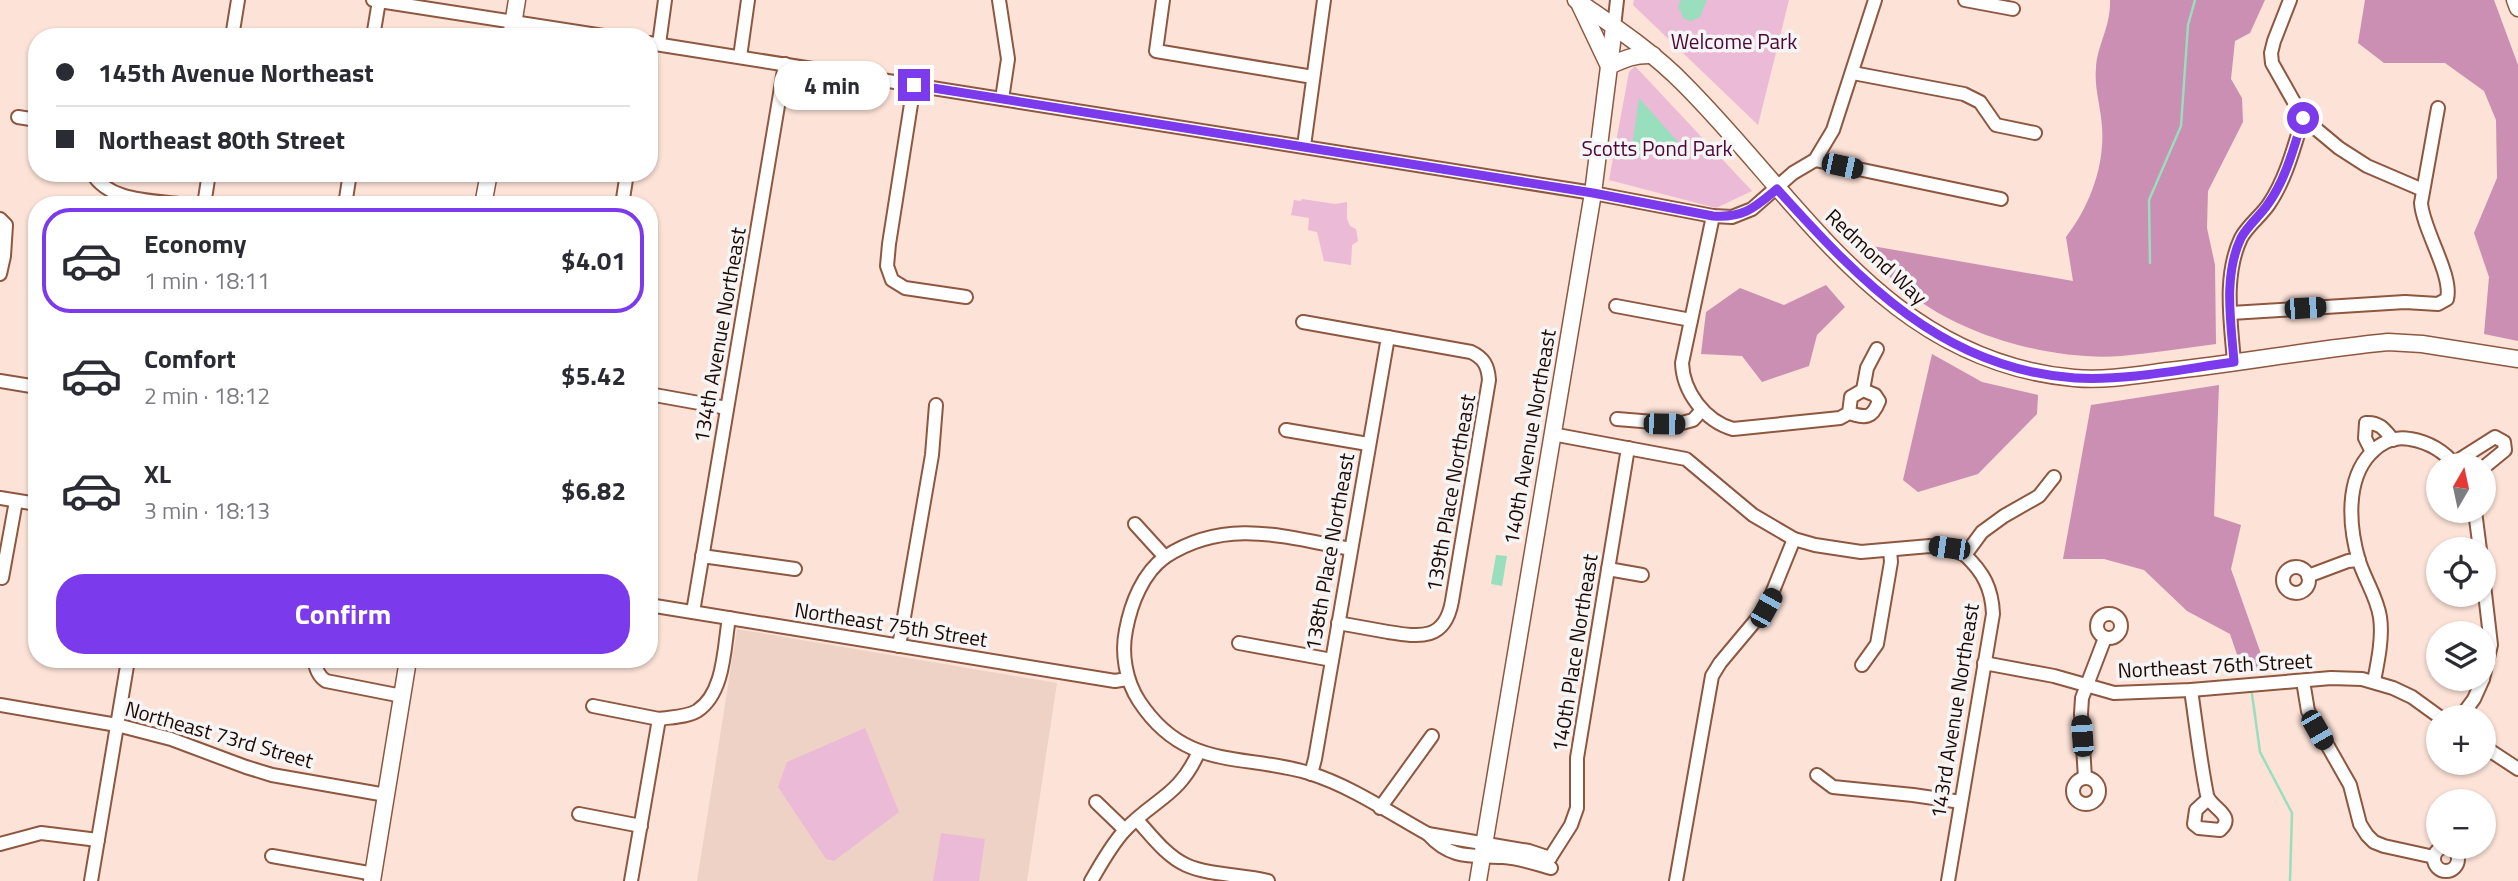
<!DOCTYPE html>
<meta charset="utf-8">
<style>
:root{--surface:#fff;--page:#f2f2f3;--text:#2b2b33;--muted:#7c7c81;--line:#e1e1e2;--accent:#7c3aed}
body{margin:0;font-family:"Titillium Web",sans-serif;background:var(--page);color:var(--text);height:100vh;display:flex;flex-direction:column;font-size:26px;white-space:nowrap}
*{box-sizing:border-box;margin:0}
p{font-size:23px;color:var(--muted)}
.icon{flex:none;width:38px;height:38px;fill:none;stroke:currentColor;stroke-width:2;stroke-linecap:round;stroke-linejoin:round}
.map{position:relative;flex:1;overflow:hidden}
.sheet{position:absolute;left:28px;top:196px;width:630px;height:472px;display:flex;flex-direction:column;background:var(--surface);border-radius:28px;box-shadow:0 2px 5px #0004}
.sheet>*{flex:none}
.hud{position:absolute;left:28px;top:28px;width:630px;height:154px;border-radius:28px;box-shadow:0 2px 5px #0004;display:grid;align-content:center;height:154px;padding:0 28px;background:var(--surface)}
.needle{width:46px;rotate:9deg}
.controls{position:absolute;left:2426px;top:453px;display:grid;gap:14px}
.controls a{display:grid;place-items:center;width:70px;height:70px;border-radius:50%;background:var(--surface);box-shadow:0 2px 5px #0004;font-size:35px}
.end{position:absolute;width:32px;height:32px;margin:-16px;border:9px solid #7c3aed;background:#fff;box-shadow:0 0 0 4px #fff}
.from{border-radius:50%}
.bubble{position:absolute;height:49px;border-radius:24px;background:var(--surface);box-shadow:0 2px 5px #0004;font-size:23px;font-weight:700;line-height:49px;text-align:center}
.car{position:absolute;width:21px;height:42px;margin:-21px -10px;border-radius:9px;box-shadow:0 0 5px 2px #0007;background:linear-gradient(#222 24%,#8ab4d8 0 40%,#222 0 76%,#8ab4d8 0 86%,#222 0)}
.hud b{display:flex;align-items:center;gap:24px;height:66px;font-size:26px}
.hud b+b{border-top:2px solid var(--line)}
.hud i{width:18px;height:18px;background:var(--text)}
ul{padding:12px 0 0;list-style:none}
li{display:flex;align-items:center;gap:21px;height:105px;margin:0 14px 10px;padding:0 14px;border:4px solid transparent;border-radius:28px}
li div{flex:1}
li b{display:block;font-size:26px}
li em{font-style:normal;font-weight:700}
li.active{border-color:var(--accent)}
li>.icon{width:63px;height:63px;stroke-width:1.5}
.cta{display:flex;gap:14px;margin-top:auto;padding:14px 28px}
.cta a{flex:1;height:80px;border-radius:28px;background:var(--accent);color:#fff;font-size:28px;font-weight:700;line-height:80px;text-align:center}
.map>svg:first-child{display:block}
.built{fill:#eed2c6}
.green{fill:#ebbad6}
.forest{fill:#ca8fb2}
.water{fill:#99debd}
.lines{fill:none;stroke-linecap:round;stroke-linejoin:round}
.stream{stroke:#99debd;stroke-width:2.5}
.minor-casing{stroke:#8d5740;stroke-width:16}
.major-casing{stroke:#8d5740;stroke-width:19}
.minor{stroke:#fff;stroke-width:12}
.major{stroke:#fff;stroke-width:16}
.route{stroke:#7c3aed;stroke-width:9}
.labels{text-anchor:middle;stroke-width:7;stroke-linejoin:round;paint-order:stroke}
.park-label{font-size:21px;fill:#4d0739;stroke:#f5f5f5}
.street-label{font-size:21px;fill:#1e0903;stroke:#f5f5f5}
</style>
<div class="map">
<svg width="2518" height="881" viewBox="0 0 2518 881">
<rect width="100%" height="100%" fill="#fce2d7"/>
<!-- built -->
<path class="built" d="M737,629l320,54 -30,198h-330z"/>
<!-- green -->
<g class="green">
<path d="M1634,0h155l-31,125 -125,-120z"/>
<path d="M1635,66l117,125 -36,17 -107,-28 20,-108z"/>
<path d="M1302,199l33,5 12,-2v17l3,7 6,3 2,12 -6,4 -1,20 -27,-4 -7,-29 -9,-2 1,-12 -18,-3 3,-15 7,1z"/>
<path d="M865,728l34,84 -65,49 -8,-2 -48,-72 9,-25z"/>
<path d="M941,833l44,6 -6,42h-46z"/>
</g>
<!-- forest -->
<g class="forest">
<path d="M2110,0h155l-15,33 -15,8 -4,38 11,19 1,24 -35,69 -1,37 8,37 1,79c-32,4 -64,9 -95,12 -65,5 -150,-18 -203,-56 -23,-16 -43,-37 -63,-57l218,38 -7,-44c23,-30 39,-70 36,-110 -1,-19 -8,-40 -6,-59 1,-23 15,-41 14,-68z"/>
<path d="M2365,0h129l24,65v276l-34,-7 5,-57 -15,-44 23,-55 -1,-58 -12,-29 -39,-28h-61l-26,-20z"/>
<path d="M1826,285l19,22 -28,28 -8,31 -47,16 -20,-26 -41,-2 5,-42 34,-24 44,17z"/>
<path d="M1932,354l50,28 56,13 -1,19 -59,60 -60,18 -15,-12z"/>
<path d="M2219,385l-5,131 27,9 -10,44 36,102 -24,1 -13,-38 -43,-23 -43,-41 -40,-11h-41l28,-154z"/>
</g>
<!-- water -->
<g class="water">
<path d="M1681,0h26l-7,17 -8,4 -8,-2 -6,-12z"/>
<path d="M1639,98l39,44 -48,18z"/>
<path d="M1496,555l11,1 -5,30 -11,-2z"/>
</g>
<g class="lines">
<!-- stream -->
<g class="stream">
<path d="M2150,263l-1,-63 32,-74 7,-101 7,-25"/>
<path d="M2252,694l8,58 32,61 -2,68"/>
</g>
<!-- minor casing -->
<g class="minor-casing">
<g id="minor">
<path d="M373,0l237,37"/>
<path d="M999,0l9,59 -6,40"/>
<path d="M1163,0l-7,51 157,26"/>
<path d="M1965,0l48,9"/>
<path d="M2290,0l-16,41 -3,12 1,10 31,55 36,30 28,18 56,24"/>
<path d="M1614,27l3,-27"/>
<path d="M232,37l6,-37"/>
<path d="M373,37l6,-36"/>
<path d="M649,43l944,150 120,23 19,1 20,-8 41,-36 22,-13 18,-30 42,-130"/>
<path d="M659,44l6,-44"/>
<path d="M740,57l8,-57"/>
<path d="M1853,73l111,21 16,8 16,23 39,8"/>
<path d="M914,85l-25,159 -2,22 5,14 13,8 61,9"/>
<path d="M18,117l19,3"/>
<path d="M1304,146l20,-146"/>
<path d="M1815,160l186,39"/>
<path d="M92,173c18,30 62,27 93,32"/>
<path d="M204,205l5,-32"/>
<path d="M345,205l5,-32"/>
<path d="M622,205l5,-32"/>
<path d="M1713,216l-31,147c1,29 23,58 51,66l107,-11 9,-5 2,-16 12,-7 12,5 4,6c-7,18 -13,17 -30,12"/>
<path d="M0,219l6,6 -2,31 -4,18"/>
<path d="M1616,306l75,14"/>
<path d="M2231,313l174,-11 33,2 9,-5c6,-24 -24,-69 -26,-96l17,-95"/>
<path d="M1303,322l168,30c13,6 17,14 18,28l-37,221c-7,40 -32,36 -64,31 -17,-3 -34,-6 -50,-9"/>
<path d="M2234,362c-3,-40 -11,-86 7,-124 7,-13 20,-22 28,-34 17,-25 25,-57 34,-86"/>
<path d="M0,381l37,6"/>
<path d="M1863,390l4,-22 10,-19"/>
<path d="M649,394l78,14"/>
<path d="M1617,419l61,5 15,-4 9,-10"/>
<path d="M1286,430l82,14"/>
<path d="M1552,434l134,25 67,56 41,24 21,6 46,7 69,-6 19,2 16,7 17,-23 22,-16 35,-20 15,-19"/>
<path d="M2372,452l-7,-14 1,-15c14,-1 19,7 27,17"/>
<path d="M2454,463l41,-26 9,5 1,8 -22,18"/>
<path d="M0,498l37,6"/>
<path d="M2475,511l5,39"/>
<path d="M1135,524l30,33c61,-40 120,-20 186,-8"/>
<path d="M702,556l93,13"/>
<path d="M1165,557c-22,16 -34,46 -39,73 -5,24 0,51 13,71 46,70 102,52 170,72 42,13 81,40 119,61"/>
<circle cx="2296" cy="580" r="13"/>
<path d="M1608,569l34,6"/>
<path d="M2308,576l40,-15 11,-1"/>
<path d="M2483,576l8,69 -8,34"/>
<path d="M2,578l14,-77"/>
<path d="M649,605l466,76 12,-2"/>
<path d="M693,612l92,-548"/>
<circle cx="2109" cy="626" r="12"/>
<path d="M1239,643l93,17"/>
<path d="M899,646l33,-191 4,-50"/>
<path d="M315,660c0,8 4,17 11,21l76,15"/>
<path d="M1984,663l70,13 60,17 77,-3 140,-12 31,1 31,9 19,9 29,21"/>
<path d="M1862,665l15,-21 14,-82 -1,-12"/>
<path d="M2303,681l5,30 42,74 10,39 7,11 7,7 10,4 50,11"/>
<path d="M2374,681c4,-20 9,-44 6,-64 -3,-20 -15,-37 -21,-56 -10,-34 -14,-81 12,-108 10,-11 24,-17 39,-14 18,3 34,12 46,27"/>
<path d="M2191,690c5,34 9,70 16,105 3,13 30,20 13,35l-21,-2 -5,-4 2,-14 12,-11"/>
<path d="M0,705l117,20 54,14 75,28 26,8 114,20"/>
<path d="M593,706l66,13"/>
<path d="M2460,718l14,-19 9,-20"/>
<path d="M2483,746l35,23"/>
<path d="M1311,774l4,-15 73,-422"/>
<path d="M1817,775l16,12 80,8 48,7"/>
<path d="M2085,778l-4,-64 1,-16 23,-60"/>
<circle cx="2086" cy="791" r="13"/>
<path d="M1096,802l29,28"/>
<path d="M1380,808l52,-72"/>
<path d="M579,814l62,12"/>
<path d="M1137,820c14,15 29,36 49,45 25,11 55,9 82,16"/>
<path d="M0,844l41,-11 57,7"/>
<circle cx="2446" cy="859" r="12"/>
<path d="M272,856l102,18"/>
<path d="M1550,858l21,-33 6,-17v-50l51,-310"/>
<path d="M1550,858l-21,-7 -101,-17c23,26 44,21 75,23 17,1 33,7 48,11"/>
<path d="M91,881l37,-221"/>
<path d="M631,881l28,-162c12,-2 28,-2 38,-8 28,-18 27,-65 32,-93"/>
<path d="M1091,881c10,-17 20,-36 34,-51 29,-31 55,-34 74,-79"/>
<path d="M1676,881l36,-205 8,-13 46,-55 28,-69"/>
<path d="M1948,881l45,-267c-1,-26 -10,-42 -28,-59"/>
</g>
</g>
<!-- major casing -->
<g class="major-casing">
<g id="major">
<path d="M1576,0c37,26 76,51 108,84 119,119 203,277 390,294 31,3 64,-3 94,-7 74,-8 147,-22 220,-29l34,2 96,15"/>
<path d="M2515,0l3,8"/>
<path d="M1580,5l28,59"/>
<path d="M511,37l6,-37"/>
<path d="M1609,66c15,-7 26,-12 44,-11"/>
<path d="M483,205l6,-32"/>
<path d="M372,881l36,-221"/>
<path d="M1478,881l115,-688 21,-166"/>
</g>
</g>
<!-- minor -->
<use href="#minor" class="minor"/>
<!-- major -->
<use href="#major" class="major"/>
</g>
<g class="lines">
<!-- route -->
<path class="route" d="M914,85l679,108 120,23c31,2 41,-8 64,-27 83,92 166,180 298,189 52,3 107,-9 159,-16 -3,-40 -11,-86 7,-124 7,-13 19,-22 27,-34 18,-25 26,-57 35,-86"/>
</g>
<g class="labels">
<!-- park labels -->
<g class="park-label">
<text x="1734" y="49">Welcome Park</text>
<text x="1657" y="156">Scotts Pond Park</text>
</g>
<!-- street labels -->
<g class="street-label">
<text transform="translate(1876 257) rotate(43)" y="7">Redmond Way</text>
<text transform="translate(720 335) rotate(-80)" y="7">134th Avenue Northeast</text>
<text transform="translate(1530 437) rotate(-80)" y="7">140th Avenue Northeast</text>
<text transform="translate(1451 493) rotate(-80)" y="7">139th Place Northeast</text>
<text transform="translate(1330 552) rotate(-80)" y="7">138th Place Northeast</text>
<text transform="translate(891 625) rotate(9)" y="7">Northeast 75th Street</text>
<text transform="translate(1575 653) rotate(-81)" y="7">140th Place Northeast</text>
<text transform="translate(2215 666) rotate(-3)" y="7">Northeast 76th Street</text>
<text transform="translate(1955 711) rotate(-81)" y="7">143rd Avenue Northeast</text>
<text transform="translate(219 735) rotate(16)" y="7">Northeast 73rd Street</text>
</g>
</g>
</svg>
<div class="controls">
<a><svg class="needle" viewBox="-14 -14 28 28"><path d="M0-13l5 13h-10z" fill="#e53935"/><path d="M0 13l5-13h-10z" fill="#7c7c81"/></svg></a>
<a><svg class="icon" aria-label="locate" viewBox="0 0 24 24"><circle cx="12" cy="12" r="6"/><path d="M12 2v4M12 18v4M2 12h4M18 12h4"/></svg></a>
<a><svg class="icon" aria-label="layers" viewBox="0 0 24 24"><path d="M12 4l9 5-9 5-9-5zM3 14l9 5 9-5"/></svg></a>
<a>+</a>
<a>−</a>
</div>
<i class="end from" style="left:2303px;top:118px"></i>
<i class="end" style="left:914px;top:85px"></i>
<div class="bubble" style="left:774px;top:61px;width:116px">4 min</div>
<i class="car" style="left:1842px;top:166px;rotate:102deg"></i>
<i class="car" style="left:2305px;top:308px;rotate:86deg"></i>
<i class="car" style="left:1664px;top:424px;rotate:91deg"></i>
<i class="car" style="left:1949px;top:548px;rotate:278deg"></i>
<i class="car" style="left:1766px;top:608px;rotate:29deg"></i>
<i class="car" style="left:2317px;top:730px;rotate:150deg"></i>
<i class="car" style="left:2082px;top:736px;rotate:356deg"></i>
<div class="hud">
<b><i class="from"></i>145th Avenue Northeast</b>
<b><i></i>Northeast 80th Street</b>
</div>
<section class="sheet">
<ul>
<li class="active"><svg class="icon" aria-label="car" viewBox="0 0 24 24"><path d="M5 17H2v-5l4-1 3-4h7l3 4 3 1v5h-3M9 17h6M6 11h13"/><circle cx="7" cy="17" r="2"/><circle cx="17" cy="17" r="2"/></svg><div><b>Economy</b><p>1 min · 18:11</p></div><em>$4.01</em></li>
<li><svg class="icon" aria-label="car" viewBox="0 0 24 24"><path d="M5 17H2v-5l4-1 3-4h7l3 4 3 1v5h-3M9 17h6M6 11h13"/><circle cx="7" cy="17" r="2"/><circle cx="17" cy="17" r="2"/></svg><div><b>Comfort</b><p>2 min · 18:12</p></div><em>$5.42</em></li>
<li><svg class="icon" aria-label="car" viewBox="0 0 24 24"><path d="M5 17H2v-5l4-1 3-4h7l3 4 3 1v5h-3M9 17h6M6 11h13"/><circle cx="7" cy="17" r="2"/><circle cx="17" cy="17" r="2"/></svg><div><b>XL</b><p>3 min · 18:13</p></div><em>$6.82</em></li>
</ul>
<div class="cta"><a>Confirm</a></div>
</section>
</div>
